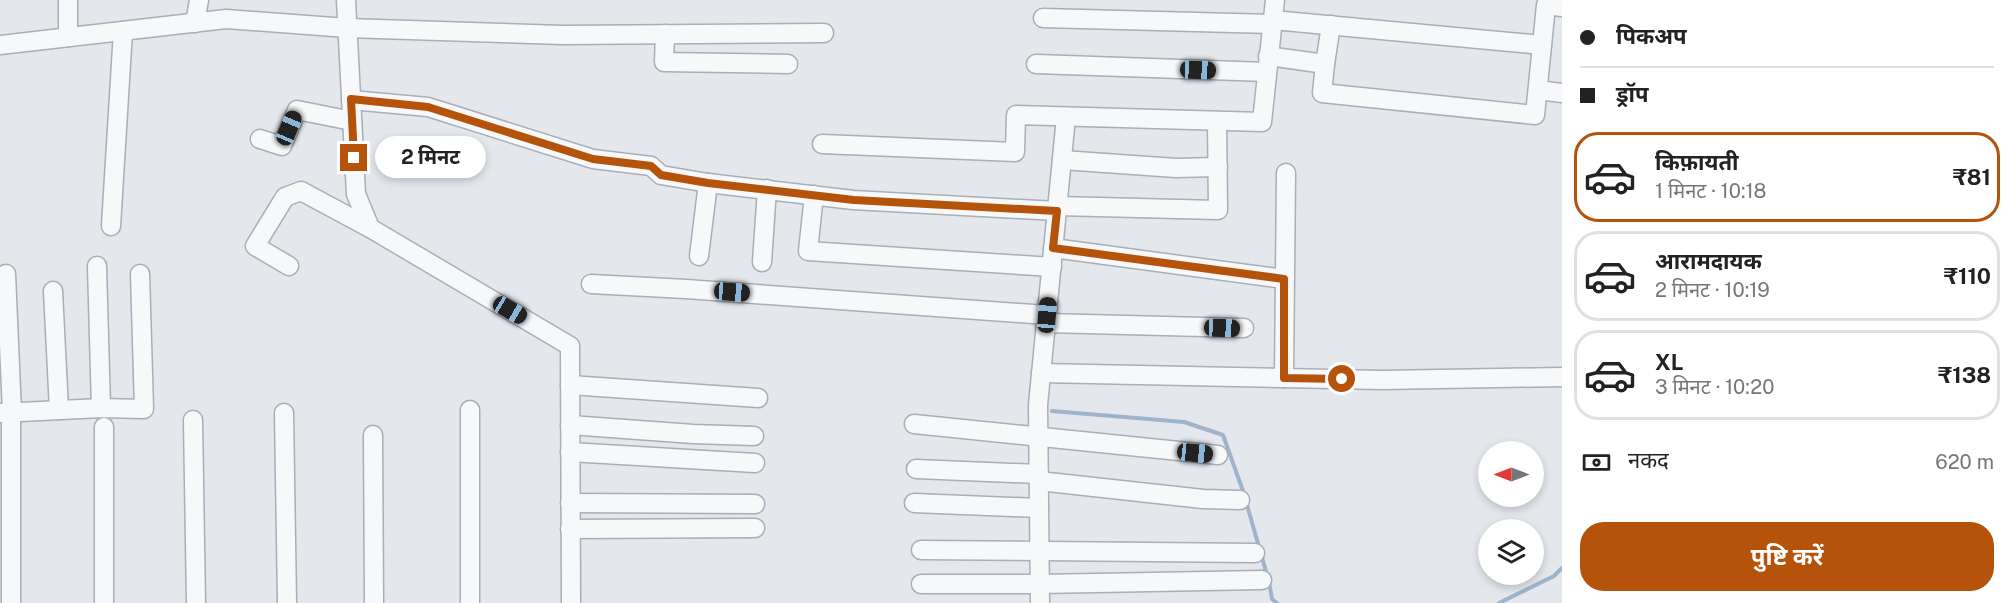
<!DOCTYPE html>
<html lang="hi">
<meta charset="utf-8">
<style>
:root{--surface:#fff;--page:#f6f6f6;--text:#222;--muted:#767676;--line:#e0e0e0;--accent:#b45309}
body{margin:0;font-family:"Public Sans","Noto Sans Devanagari",sans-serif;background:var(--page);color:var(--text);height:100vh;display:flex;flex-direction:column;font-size:22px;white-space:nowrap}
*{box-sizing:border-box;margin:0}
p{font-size:20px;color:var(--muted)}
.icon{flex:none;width:33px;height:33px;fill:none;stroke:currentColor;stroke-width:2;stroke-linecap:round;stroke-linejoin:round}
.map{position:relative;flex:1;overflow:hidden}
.drawer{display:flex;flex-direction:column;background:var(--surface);width:450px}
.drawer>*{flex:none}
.hud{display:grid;align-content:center;height:132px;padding:0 18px;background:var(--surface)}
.needle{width:39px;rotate:270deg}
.buttons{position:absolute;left:1478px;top:441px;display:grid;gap:12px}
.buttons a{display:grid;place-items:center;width:66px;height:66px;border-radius:50%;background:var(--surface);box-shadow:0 3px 9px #0003;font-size:30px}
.end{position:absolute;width:27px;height:27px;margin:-14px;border:8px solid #b45309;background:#fff;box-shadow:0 0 0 3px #fff}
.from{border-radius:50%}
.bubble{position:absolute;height:42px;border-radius:21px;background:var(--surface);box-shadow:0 3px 9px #0003;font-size:20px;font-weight:700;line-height:42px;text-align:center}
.car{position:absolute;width:18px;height:36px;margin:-18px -9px;border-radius:8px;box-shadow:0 0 4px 2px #0007;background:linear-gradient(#222 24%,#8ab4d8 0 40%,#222 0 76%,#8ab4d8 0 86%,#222 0)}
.hud b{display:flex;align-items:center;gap:21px;height:57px;font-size:22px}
.hud b+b{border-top:2px solid var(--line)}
.hud i{width:15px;height:15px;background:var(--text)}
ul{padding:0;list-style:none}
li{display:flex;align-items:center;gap:18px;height:90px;margin:0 12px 9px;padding:0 6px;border:3px solid var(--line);border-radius:24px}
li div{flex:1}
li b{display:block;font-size:22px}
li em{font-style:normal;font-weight:700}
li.selected{border-color:var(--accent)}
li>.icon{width:54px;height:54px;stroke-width:1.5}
.pay{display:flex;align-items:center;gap:15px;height:66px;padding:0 18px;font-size:22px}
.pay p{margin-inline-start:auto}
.primary-button{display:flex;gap:12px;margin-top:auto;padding:12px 18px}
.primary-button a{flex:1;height:69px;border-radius:24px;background:var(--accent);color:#fff;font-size:24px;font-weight:700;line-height:69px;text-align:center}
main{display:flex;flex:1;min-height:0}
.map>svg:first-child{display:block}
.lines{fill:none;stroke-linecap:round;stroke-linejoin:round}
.stream{stroke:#9fb4cc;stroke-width:4}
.minor-casing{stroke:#a9aeb7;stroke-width:21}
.minor{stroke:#f7f8fa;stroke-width:18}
.route{stroke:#b45309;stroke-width:8}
</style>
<main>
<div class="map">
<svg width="1562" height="603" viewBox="0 0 1562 603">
<rect width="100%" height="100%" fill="#e4e7ec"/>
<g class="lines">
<!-- stream -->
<g class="stream">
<path d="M1052,411l132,11 39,13 20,56 24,84"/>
<path d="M1269,582l3,17 5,4"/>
<path d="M1499,603l55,-27 8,-8"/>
</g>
<!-- minor casing -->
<g class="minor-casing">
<g id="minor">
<path d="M68,0v37"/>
<path d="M346,0l10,194 14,34 200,118 1,257"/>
<path d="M1043,18l229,6"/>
<path d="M1273,20l269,25"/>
<path d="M195,23l4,-23"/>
<path d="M665,34l-1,28 124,2"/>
<path d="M0,45l226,-26 121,9 216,7 261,-2"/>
<path d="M1268,56l57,8 -3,29 213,22 11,-110 16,2"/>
<path d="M1036,64l231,8"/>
<path d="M1325,64l6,-39"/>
<path d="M1538,90l24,3"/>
<path d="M351,100l77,7 165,52 58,7 10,9 47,8 145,17 204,11"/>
<path d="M260,139l22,7 15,-36 55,11"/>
<path d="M822,144l193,8 1,-37 246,7 13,-122"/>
<path d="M1062,160l114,8 42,-1"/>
<path d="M814,195l-6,56 244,16"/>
<path d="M1058,206l160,4 -1,-89"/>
<path d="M111,226l12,-195"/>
<path d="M1053,248l231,31"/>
<path d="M699,256l9,-73"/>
<path d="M762,262l5,-73"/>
<path d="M97,266l4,142"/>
<path d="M289,266l-34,-20 30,-49 16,-6 69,37"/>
<path d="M6,274l6,139"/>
<path d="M591,284l95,5 361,26"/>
<path d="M53,291l6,119"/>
<path d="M1046,323l198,5"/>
<path d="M1041,373l341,7 180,-3"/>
<path d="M1284,378l2,-205"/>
<path d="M570,385l188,13"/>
<path d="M470,410v193"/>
<path d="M0,413l101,-5 43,1 -4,-135"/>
<path d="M284,413l3,190"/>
<path d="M11,420v183"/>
<path d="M193,420l3,183"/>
<path d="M914,424l304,31"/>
<path d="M570,425l123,9 61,2"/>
<path d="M104,427v176"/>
<path d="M373,435l1,168"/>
<path d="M570,452l185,11"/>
<path d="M916,469l123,5"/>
<path d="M1039,481l164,18 37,1"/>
<path d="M570,503l185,1"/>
<path d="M914,503l125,5"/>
<path d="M570,529l185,-1"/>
<path d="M921,550l334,3"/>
<path d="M921,584h119l222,-4"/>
<path d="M1040,603l-2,-198 28,-288"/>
</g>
</g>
<!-- minor -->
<use href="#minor" class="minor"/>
</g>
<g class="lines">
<!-- route -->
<path class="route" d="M354,158l-3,-59 77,8 165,52 58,7 10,9 47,8 146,17 203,11 -4,37 231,31v99l58,1"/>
</g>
</svg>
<div class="buttons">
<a><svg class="needle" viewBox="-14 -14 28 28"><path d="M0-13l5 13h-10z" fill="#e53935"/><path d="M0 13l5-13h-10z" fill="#767676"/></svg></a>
<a><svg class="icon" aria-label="layers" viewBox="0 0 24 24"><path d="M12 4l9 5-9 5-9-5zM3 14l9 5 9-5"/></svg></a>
</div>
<i class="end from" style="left:1342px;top:379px"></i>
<i class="end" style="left:354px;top:158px"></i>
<div class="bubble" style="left:375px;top:136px;width:111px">2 मिनट</div>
<i class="car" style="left:1198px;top:70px;rotate:92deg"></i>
<i class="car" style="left:289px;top:128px;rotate:23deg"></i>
<i class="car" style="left:732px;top:292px;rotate:94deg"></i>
<i class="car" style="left:510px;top:310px;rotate:120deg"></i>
<i class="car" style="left:1047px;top:315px;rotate:5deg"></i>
<i class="car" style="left:1222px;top:328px;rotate:92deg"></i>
<i class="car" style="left:1195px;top:453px;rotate:96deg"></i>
</div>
<section class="drawer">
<div class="hud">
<b><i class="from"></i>पिकअप</b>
<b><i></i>ड्रॉप</b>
</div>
<ul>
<li class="selected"><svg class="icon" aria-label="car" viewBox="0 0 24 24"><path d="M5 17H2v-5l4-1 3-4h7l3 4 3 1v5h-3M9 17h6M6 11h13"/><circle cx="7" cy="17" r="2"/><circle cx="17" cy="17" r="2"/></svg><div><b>किफ़ायती</b><p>1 मिनट · 10:18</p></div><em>₹81</em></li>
<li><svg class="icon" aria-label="car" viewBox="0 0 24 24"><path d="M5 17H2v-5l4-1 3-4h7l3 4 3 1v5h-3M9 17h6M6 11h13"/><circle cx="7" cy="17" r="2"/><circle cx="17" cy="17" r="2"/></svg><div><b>आरामदायक</b><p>2 मिनट · 10:19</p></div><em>₹110</em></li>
<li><svg class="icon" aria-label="car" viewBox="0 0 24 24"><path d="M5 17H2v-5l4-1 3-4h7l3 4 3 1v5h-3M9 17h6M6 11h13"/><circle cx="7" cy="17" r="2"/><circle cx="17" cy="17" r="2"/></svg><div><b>XL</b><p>3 मिनट · 10:20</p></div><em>₹138</em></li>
</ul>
<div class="pay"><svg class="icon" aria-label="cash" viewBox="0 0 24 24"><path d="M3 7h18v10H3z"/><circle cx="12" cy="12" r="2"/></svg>नकद<p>620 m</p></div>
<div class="primary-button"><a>पुष्टि करें</a></div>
</section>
</main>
